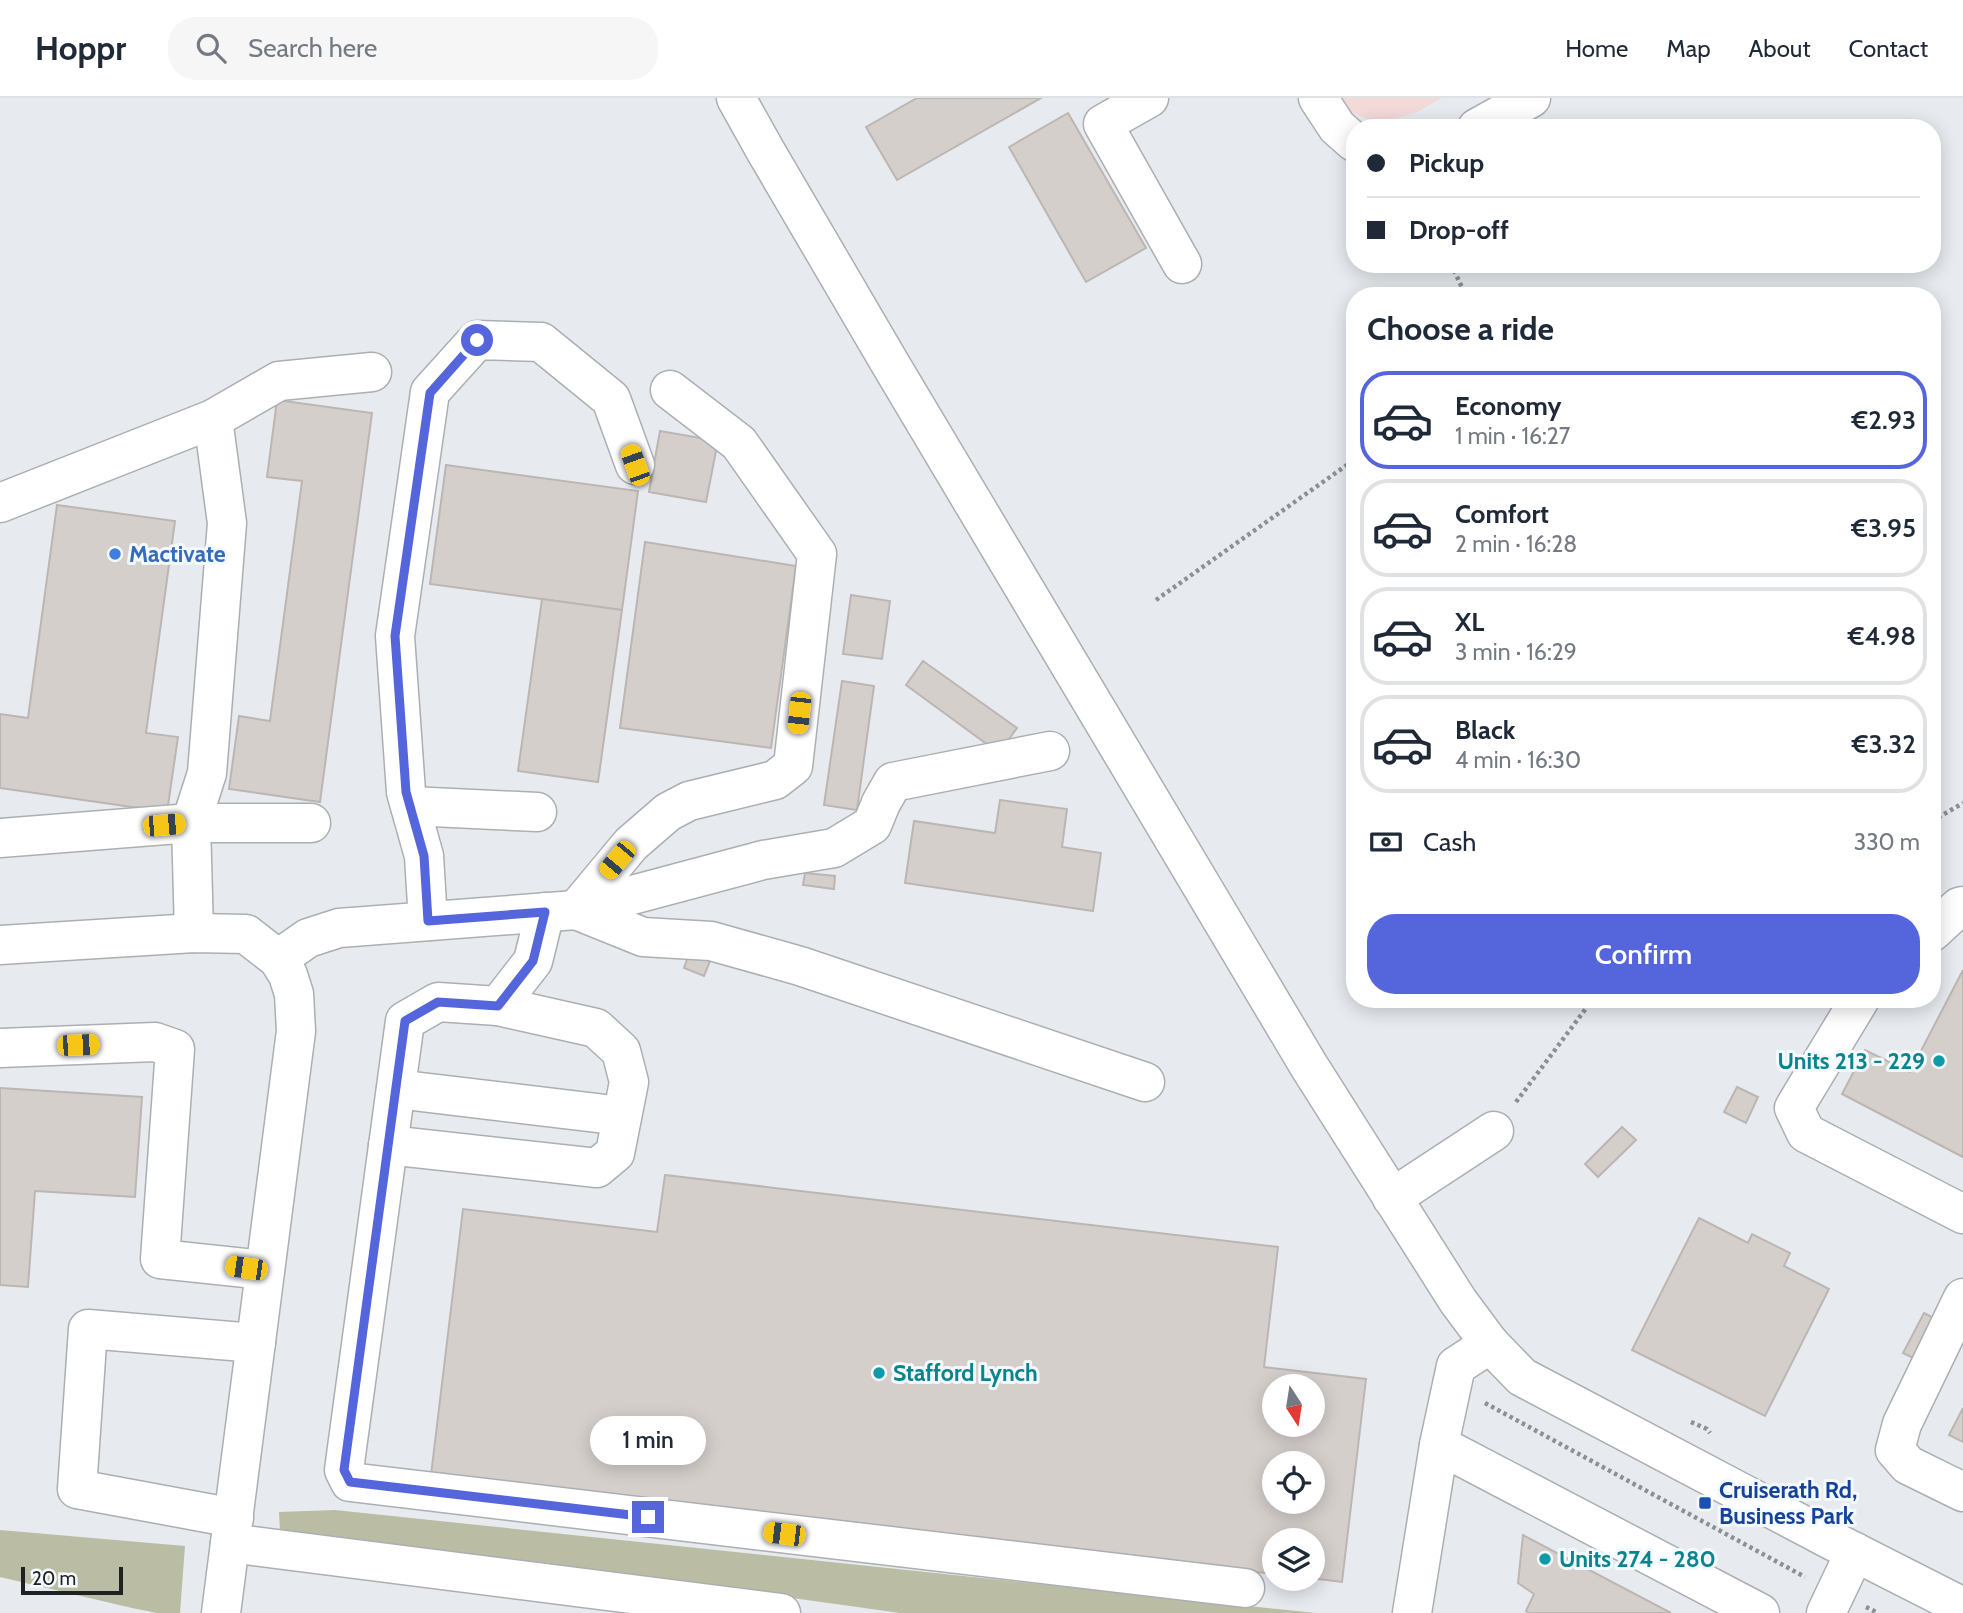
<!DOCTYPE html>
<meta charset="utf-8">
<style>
:root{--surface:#fff;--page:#f6f6f7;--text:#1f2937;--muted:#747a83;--line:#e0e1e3;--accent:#5565dc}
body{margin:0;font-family:Cabin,sans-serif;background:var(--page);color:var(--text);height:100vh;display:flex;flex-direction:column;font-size:26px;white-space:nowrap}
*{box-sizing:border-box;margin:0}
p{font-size:23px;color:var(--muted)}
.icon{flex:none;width:38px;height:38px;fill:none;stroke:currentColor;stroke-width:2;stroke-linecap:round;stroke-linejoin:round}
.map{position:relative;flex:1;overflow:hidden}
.side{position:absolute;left:1346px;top:189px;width:595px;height:721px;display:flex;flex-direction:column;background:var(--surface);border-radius:28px;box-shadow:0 4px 18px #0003}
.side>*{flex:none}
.top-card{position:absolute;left:1346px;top:21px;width:595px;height:154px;border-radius:28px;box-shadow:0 4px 18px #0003;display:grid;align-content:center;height:154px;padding:0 21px;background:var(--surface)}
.needle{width:46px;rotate:168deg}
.controls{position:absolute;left:1262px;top:1276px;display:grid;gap:14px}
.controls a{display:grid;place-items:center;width:63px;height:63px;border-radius:50%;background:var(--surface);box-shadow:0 4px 18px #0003;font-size:35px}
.scale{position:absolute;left:21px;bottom:18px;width:102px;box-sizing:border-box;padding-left:7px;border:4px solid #202123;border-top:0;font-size:19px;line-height:24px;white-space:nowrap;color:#202123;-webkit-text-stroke:5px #f4f9fd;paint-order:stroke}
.end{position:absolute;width:32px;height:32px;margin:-16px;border:9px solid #5565dc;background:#fff;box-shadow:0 0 0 4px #fff}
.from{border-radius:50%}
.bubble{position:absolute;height:49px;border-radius:24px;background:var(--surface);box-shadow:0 4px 18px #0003;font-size:23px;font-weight:600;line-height:49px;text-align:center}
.car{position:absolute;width:21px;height:42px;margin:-21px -10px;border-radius:9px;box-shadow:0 0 5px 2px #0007;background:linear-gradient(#f5c518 24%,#345 0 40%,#f5c518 0 76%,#345 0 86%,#f5c518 0)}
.top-card b{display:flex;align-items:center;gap:24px;height:66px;font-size:26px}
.top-card b+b{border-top:2px solid var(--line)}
.top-card i{width:18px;height:18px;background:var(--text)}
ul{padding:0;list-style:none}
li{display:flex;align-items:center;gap:21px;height:98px;margin:0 14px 10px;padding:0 7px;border:4px solid var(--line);border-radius:28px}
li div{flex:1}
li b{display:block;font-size:26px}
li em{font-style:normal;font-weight:600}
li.on{border-color:var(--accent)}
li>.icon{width:63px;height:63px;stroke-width:1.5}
h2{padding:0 21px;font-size:32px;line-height:84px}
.pay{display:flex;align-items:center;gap:18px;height:77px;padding:0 21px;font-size:26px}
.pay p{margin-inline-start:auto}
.action{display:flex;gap:14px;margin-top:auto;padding:14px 21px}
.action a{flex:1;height:80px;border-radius:28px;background:var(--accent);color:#fff;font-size:28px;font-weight:600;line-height:80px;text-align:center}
header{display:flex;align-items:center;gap:42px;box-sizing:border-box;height:98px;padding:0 35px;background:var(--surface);border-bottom:2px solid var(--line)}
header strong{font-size:33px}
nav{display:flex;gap:38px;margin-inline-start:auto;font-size:24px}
.search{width:490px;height:63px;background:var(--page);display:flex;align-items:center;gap:18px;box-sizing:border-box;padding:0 24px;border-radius:28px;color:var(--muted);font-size:26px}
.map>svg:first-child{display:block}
.education{fill:#f4d9d9}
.green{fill:#babda3}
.building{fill:#d5cfcc;stroke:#bcb6b3;stroke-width:2;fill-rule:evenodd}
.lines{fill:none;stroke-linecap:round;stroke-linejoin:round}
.minor-casing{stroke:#abafb3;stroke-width:41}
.path{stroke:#8d9093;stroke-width:4.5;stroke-dasharray:3.5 3.5;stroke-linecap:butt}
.minor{stroke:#fff;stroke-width:38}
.route{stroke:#5565dc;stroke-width:9}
.shop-dot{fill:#3f7fe0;stroke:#f4f9fd;stroke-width:2.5}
.culture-dot{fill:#0f9aa8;stroke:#f4f9fd;stroke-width:2.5}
.transit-dot{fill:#1a4fb4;stroke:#f4f9fd;stroke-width:2.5}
.labels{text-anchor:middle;stroke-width:6;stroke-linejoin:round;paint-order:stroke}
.shop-label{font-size:23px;font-weight:bold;fill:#366cbe;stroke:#f4f9fd;text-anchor:start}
.culture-label{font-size:23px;font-weight:bold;fill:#0d838f;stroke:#f4f9fd;text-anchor:start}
.transit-label{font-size:23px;font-weight:bold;fill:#164399;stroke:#f4f9fd;text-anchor:start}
</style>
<header>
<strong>Hoppr</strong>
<div class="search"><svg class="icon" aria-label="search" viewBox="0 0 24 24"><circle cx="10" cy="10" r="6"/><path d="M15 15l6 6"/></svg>Search here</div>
<nav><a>Home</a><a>Map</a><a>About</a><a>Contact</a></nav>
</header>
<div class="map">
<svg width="1963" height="1515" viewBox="0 0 1963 1515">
<rect width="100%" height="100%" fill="#e7ebef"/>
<!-- education -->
<path class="education" d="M1339,0h103l-25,14 -25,8 -25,-1 -18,-8z"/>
<!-- green -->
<g class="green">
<path d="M335,1412l981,103h-416l-374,-52 -246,-30 -1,-19z"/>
<path d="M0,1432l185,16 -5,67h-23l-25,-5 -132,-31z"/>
</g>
<!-- building -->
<g class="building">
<path d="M917,0h124l-144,82 -31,-53z"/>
<path d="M1068,15l78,135 -60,34 -77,-135z"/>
<path d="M277,302l95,13 -52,389 -91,-13 10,-73 31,5 32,-240 -35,-4z"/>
<path d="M660,333l58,10 -12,61 -57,-10z"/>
<path d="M446,367l192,26 -16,119 -192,-26z"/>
<path d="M57,407l118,16 -29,212 32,4 -11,75 -167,-24v-74l28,4z"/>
<path d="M645,444l151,24 -25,182 -151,-20z"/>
<path d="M851,497l39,6 -8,58 -39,-5z"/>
<path d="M542,501l80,11 -24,172 -80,-11z"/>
<path d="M923,563l94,67 -18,25 -93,-68z"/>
<path d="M842,583l32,5 -17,124 -33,-5z"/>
<path d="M1000,702l67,9 -5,38 39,6 -8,58 -188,-28 9,-62 81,12z"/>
<path d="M805,775l30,3 -1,13 -31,-4z"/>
<path d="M691,850l21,8 -8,20 -20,-8z"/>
<path d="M1963,872v187l-121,-63 23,-44 45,22z"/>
<path d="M1737,989l21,10 -12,26 -22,-11z"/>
<path d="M0,990l142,9 -7,100 -100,-6 -7,96 -28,-2z"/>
<path d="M1622,1029l14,13 -38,37 -13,-13z"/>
<path d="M665,1077l613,72 -14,120 102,12 -24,203 -32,-4h2v-38h-38v34l-843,-99 32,-266 194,23zM1274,1288h38v38h-38zM1274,1365h38v39h-38z"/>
<path d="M1699,1120l49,25 4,-9 38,19 -6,13 45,23 -64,127 -133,-66z"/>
<path d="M1924,1215l19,10 -22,39 -18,-9z"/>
<path d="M1963,1310v34l-14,-7z"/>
<path d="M1523,1437l148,78h-142l-3,-2 8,-17 -16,-11z"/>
</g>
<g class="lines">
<!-- minor casing -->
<g class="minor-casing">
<g id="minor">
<path d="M736,0l29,52 126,215 418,701 149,235 32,43 32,33 311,164 130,66"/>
<path d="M1149,0l-46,26 79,140"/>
<path d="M1318,0l19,29 17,15"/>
<path d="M1477,30l54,-30"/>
<path d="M0,405l213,-84 66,-38 93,-9"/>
<path d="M410,708l127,6"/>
<path d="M0,740l191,-15h120"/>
<path d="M576,812l55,-66 37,-32 21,-11 86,-21 18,-14 24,-212 -78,-111 -69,-53"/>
<path d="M576,812l67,27 68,4 89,25 345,116"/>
<path d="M545,814l-12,49 -35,45 -60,-4 -33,19 -61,449 6,12 895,106"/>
<path d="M428,823l-4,-65 -18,-64 -11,-156 35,-244 47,-52 64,2 70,57 24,66"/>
<path d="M1932,834l27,-25 4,-1"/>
<path d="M194,835l-3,-110 16,-50 20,-250 -14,-104"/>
<path d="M0,847l194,-12 52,1 32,25 10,16 6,19 2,37 -75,582"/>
<path d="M278,861l30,-21 31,-10 237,-18 187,-50 71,-12 38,-23 9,-22 12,-21 157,-31"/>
<path d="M1860,901l-66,109 12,25 157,81"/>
<path d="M0,950l155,-6 20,7 -15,210 105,11"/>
<path d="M396,991l226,27"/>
<path d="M388,1047l209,23 18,-15 14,-71 -8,-31 -25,-23 -98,-22"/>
<path d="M1392,1100l102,-67"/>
<path d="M1963,1200l-61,126 -7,26 13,15 55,27"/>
<path d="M1439,1347l321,168"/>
<path d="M234,1420l-157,-29 11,-160 168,14"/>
<path d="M230,1445l551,70"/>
<path d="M1412,1515l27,-168 17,-79 34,-22"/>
<path d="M1826,1515l29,-61"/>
</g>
</g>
<!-- path -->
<g class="path">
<path d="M1451,166l15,32"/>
<path d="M1156,502l198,-140"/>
<path d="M1932,723l31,-18"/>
<path d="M1516,1004l77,-103"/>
<path d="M1485,1305l320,174"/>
<path d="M1691,1324l16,7 3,4"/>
<path d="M1866,1509l12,6"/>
</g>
<!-- minor -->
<use href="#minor" class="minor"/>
</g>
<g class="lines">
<!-- route -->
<path class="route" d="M477,242l-47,53 -35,243 11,156 18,64 4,65 117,-9 -12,49 -35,45 -60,-4 -33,19 -61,449 6,12 298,35"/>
</g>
<!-- markers -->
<circle class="shop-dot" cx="115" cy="456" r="7"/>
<g class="culture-dot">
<circle cx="1939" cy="963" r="7"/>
<circle cx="879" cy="1275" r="7"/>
<circle cx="1545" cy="1461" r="7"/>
</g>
<rect class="transit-dot" x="1698" y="1398" width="14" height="14" rx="3.5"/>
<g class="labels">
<!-- shop labels -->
<g class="shop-label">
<text x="129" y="464">Mactivate</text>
</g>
<!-- culture labels -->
<g class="culture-label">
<text x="1925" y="971" text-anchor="end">Units 213 - 229</text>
<text x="893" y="1283">Stafford Lynch</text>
<text x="1559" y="1469">Units 274 - 280</text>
</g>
<!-- transit labels -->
<g class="transit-label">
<text x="1719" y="1400">Cruiserath Rd,<tspan x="1719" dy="26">Business Park</tspan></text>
</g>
</g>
</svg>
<div class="controls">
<a><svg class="needle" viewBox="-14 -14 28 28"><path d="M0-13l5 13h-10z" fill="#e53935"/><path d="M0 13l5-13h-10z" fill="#747a83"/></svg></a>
<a><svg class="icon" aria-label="locate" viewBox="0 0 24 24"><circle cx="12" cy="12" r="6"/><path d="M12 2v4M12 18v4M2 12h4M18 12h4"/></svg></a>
<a><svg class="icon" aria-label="layers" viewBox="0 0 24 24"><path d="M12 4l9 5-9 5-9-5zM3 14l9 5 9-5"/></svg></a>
</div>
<div class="scale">20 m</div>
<i class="end from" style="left:477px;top:242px"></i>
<i class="end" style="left:648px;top:1419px"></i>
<div class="bubble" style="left:590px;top:1318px;width:116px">1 min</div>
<i class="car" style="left:635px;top:367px;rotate:340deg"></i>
<i class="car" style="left:799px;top:615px;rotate:186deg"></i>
<i class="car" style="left:164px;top:727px;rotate:85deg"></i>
<i class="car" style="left:617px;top:762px;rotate:220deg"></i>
<i class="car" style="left:78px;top:947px;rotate:88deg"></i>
<i class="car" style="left:246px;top:1170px;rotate:278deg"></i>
<i class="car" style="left:784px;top:1436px;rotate:277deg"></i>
<div class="top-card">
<b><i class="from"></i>Pickup</b>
<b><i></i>Drop-off</b>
</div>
<section class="side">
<h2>Choose a ride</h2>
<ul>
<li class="on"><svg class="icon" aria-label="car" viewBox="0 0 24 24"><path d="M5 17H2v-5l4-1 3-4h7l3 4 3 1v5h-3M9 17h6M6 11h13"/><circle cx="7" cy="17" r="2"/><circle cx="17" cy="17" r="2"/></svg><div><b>Economy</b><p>1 min · 16:27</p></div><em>€2.93</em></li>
<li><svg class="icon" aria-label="car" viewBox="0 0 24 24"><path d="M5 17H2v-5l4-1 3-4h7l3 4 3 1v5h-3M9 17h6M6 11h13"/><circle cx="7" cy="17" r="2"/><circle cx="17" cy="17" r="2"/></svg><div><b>Comfort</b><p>2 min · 16:28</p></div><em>€3.95</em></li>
<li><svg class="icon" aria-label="car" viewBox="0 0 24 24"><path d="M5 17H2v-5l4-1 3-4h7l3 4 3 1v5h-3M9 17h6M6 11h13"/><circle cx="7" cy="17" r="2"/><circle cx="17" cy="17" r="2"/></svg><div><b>XL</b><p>3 min · 16:29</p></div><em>€4.98</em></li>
<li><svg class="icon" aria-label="car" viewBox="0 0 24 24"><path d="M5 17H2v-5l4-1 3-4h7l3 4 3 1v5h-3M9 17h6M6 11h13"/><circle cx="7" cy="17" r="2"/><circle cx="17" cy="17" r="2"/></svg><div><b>Black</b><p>4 min · 16:30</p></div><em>€3.32</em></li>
</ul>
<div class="pay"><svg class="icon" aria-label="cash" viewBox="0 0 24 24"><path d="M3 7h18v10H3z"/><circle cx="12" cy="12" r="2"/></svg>Cash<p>330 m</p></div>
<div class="action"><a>Confirm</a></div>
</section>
</div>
